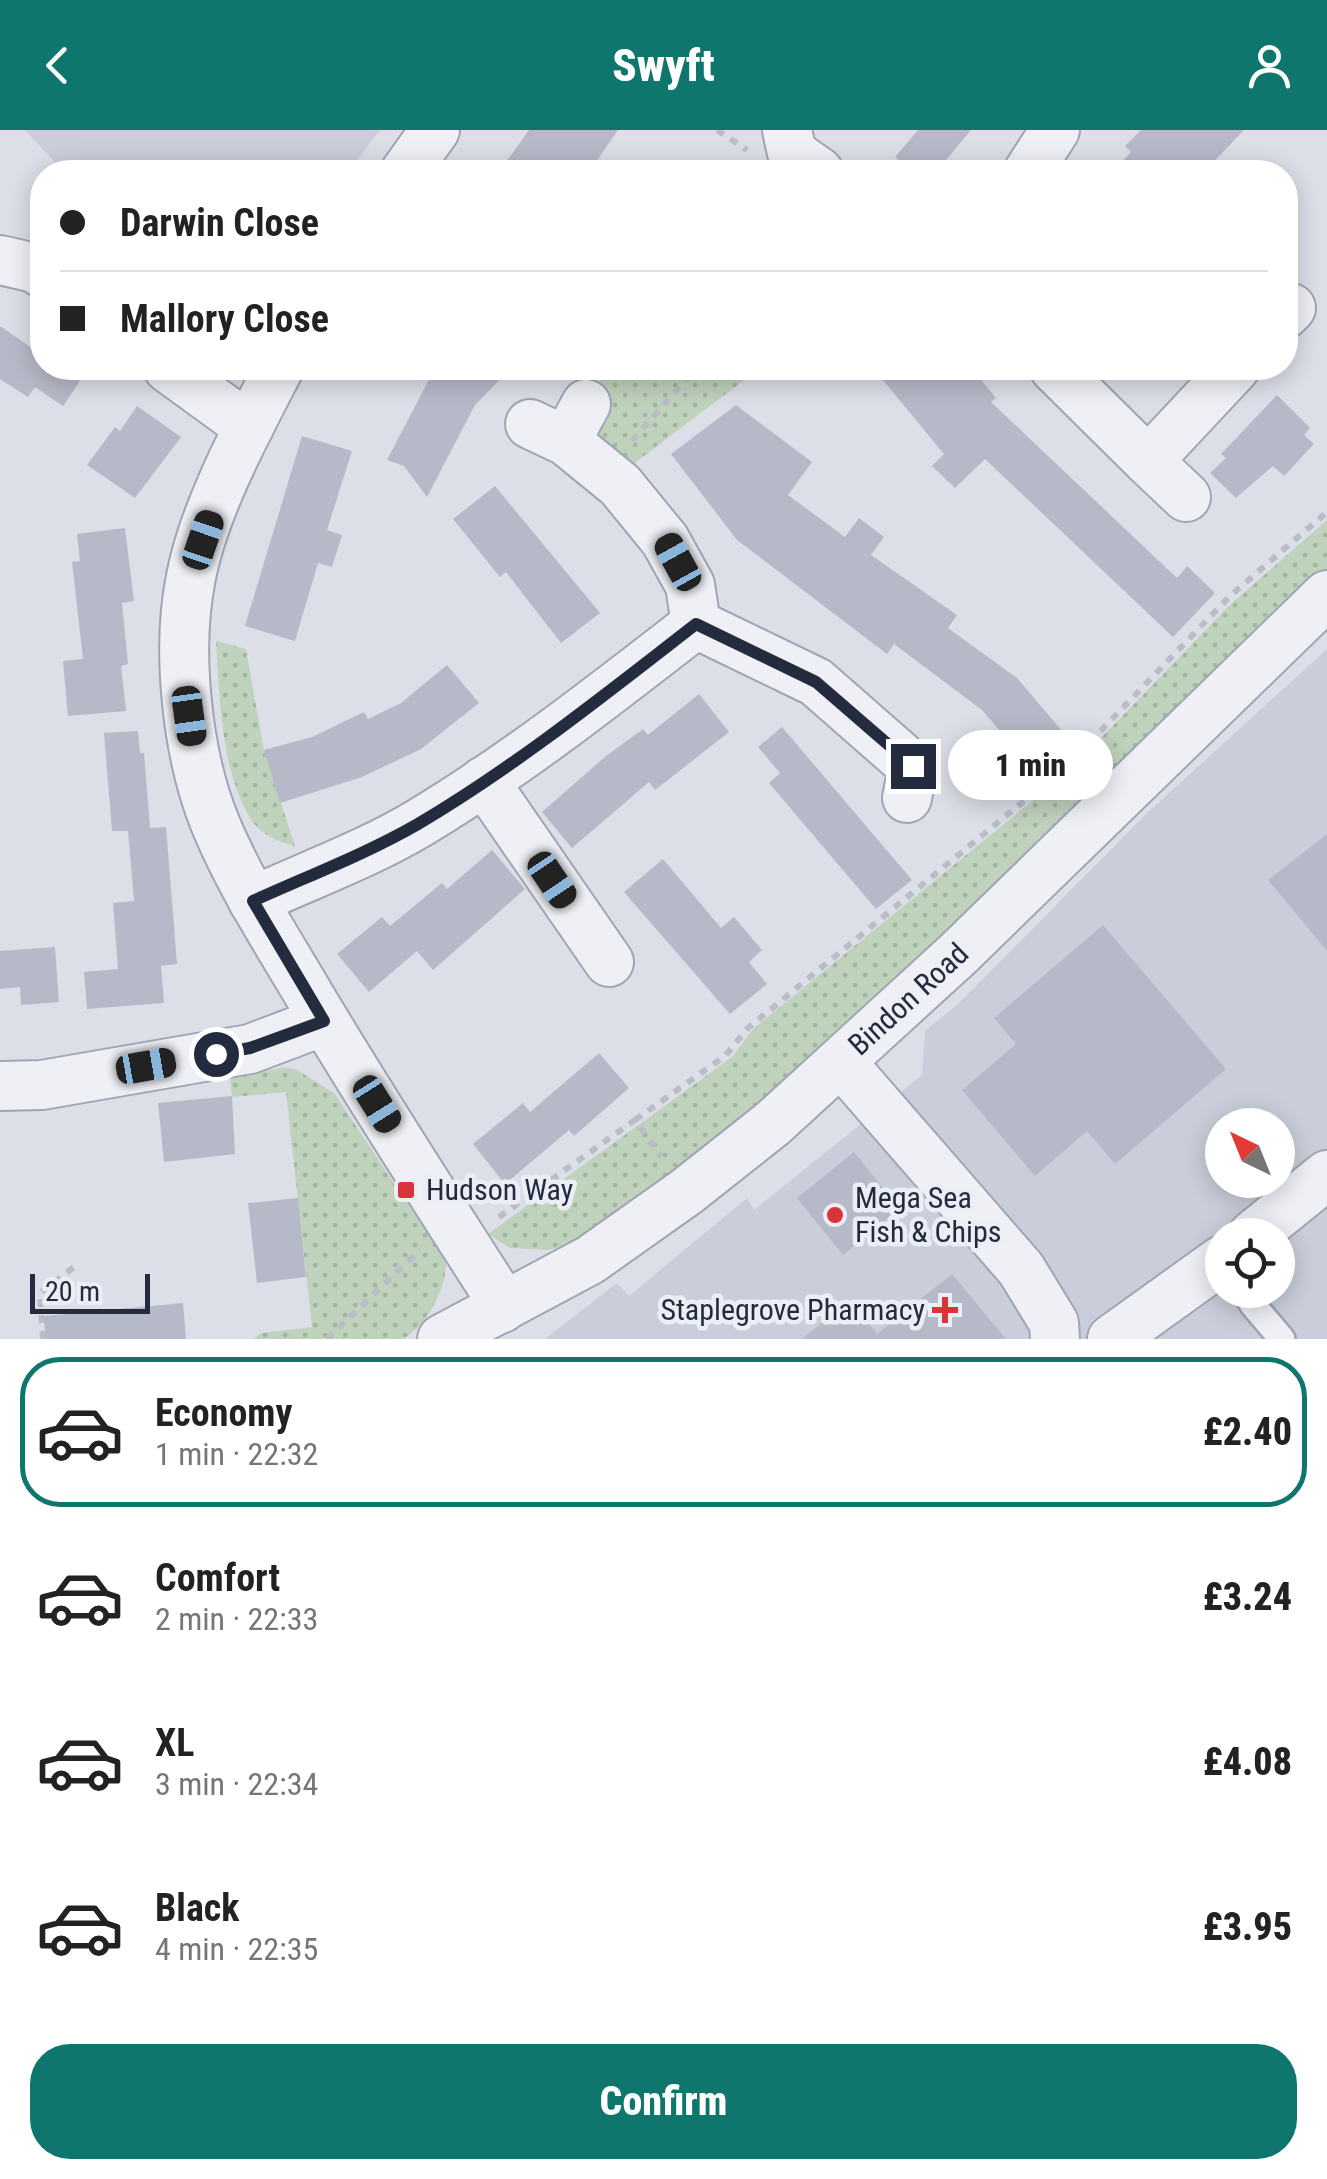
<!DOCTYPE html>
<meta charset="utf-8">
<style>
:root{--surface:#fff;--page:#f6f6f6;--text:#222;--muted:#767676;--line:#e0e0e0;--accent:#0f766e}
body{margin:0;font-family:"Roboto Condensed",sans-serif;background:var(--page);color:var(--text);height:100vh;display:flex;flex-direction:column;font-size:38px;white-space:nowrap}
*{box-sizing:border-box;margin:0}
p{font-size:32px;color:var(--muted)}
.icon{flex:none;width:55px;height:55px;fill:none;stroke:currentColor;stroke-width:2;stroke-linecap:round;stroke-linejoin:round}
.map{position:relative;height:1209px;overflow:hidden}
.side{display:flex;flex-direction:column;background:var(--surface);flex:1}
.side>*{flex:none}
.banner{position:absolute;left:30px;top:30px;width:1268px;height:220px;border-radius:40px;box-shadow:0 5px 25px #0003;display:grid;align-content:center;height:220px;padding:0 30px;background:var(--surface)}
.needle{width:65px;rotate:317deg}
.buttons{position:absolute;left:1205px;top:978px;display:grid;gap:20px}
.buttons a{display:grid;place-items:center;width:90px;height:90px;border-radius:50%;background:var(--surface);box-shadow:0 5px 25px #0003;font-size:50px}
.scale{position:absolute;left:30px;bottom:25px;width:120px;box-sizing:border-box;padding-left:10px;border:5px solid #242b3f;border-top:0;font-size:28px;line-height:35px;white-space:nowrap;color:#242b3f;-webkit-text-stroke:8px #ebeef5;paint-order:stroke}
.end{position:absolute;width:45px;height:45px;margin:-22px;border:12px solid #242b3f;background:#fff;box-shadow:0 0 0 5px #fff}
.from{border-radius:50%}
.bubble{position:absolute;height:70px;border-radius:35px;background:var(--surface);box-shadow:0 5px 25px #0003;font-size:32px;font-weight:800;line-height:70px;text-align:center}
.car{position:absolute;width:30px;height:60px;margin:-30px -15px;border-radius:12px;box-shadow:0 0 8px 2px #0007;background:linear-gradient(#222 24%,#8ab4d8 0 40%,#222 0 76%,#8ab4d8 0 86%,#222 0)}
.banner b{display:flex;align-items:center;gap:35px;height:95px;font-size:38px}
.banner b+b{border-top:2px solid var(--line)}
.banner i{width:25px;height:25px;background:var(--text)}
ul{padding:18px 0 0;list-style:none}
li{display:flex;align-items:center;gap:30px;height:150px;margin:0 20px 15px;padding:0 10px;border:5px solid transparent;border-radius:40px}
li div{flex:1}
li b{display:block;font-size:38px}
li em{font-style:normal;font-weight:800}
li.active{border-color:var(--accent)}
li>.icon{width:90px;height:90px;stroke-width:1.5}
.action{display:flex;gap:20px;margin-top:auto;padding:20px 30px}
.action a{flex:1;height:115px;border-radius:40px;background:var(--accent);color:#fff;font-size:40px;font-weight:800;line-height:115px;text-align:center}
header{display:flex;justify-content:space-between;align-items:center;height:130px;padding:0 30px;background:var(--accent);color:#fff;font-size:45px;font-weight:800}
.map>svg:first-child{display:block}
.built{fill:#caceda;fill-rule:evenodd}
.green{fill:url(#green-dots)}
.building{fill:#b6bac8}
.lines{fill:none;stroke-linecap:round;stroke-linejoin:round}
.lane-casing{stroke:#a1a5b2;stroke-width:30}
.street-casing{stroke:#a1a5b2;stroke-width:52}
.path{stroke:#babdc6;stroke-width:6;stroke-dasharray:8 8;stroke-linecap:butt}
.lane{stroke:#eff0f6;stroke-width:25}
.street{stroke:#eff0f6;stroke-width:48}
.route{stroke:#242b3f;stroke-width:12}
.poi-dot{fill:#da3339;stroke:#ebeef5;stroke-width:4}
.labels{text-anchor:middle;stroke-width:9;stroke-linejoin:round;paint-order:stroke}
.street-label{font-size:30px;fill:#242b3f;stroke:#ebeef5}
.poi-label{font-size:30px;fill:#242b3f;stroke:#ebeef5;text-anchor:start}
</style>
<header><svg class="icon" aria-label="back" viewBox="0 0 24 24"><path d="M15 5l-7 7 7 7"/></svg>Swyft<svg class="icon" aria-label="person" viewBox="0 0 24 24"><circle cx="12" cy="8" r="4"/><path d="M4 21q1-7 8-7t8 7"/></svg></header>
<div class="map">
<svg width="1327" height="1209" viewBox="0 0 1327 1209">
<defs>
<pattern id="green-dots" width="8" height="8" patternUnits="userSpaceOnUse" patternTransform="scale(2.5)"><rect width="8" height="8" fill="#bfd2bc"/><path d="M2 2h.1M6 6h.1" fill="none" stroke="#a4b4a3" stroke-width="1.8" stroke-linecap="round"/></pattern>
</defs>
<rect width="100%" height="100%" fill="#dcdfe8"/>
<!-- built -->
<g class="built">
<path d="M25,0h355l-32,42h-284z"/>
<path d="M1327,519v690h-782l72,-56 12,13 118,-98 7,12 168,-135 3,-44 33,-27 189,-191zM1222,995h56v55h-56zM1222,1105h56v55h-56z"/>
</g>
<!-- green -->
<g class="green">
<path d="M605,238h155l-132,100 -33,-32 5,-57z"/>
<path d="M1327,390v49l-297,290 -315,286 -132,94 -34,11 -39,-2 -22,-14 244,-177 21,-28 317,-259 161,-166z"/>
<path d="M216,511l30,8 18,102 31,95c-17,-4 -36,-12 -45,-28 -30,-52 -30,-120 -34,-177z"/>
<path d="M285,937l12,3 37,23 100,150 5,-1c2,6 7,16 7,23 -1,26 -20,61 -43,74h-150l9,-6 50,-6 -26,-235 -54,5 -2,-19z"/>
</g>
<!-- building -->
<g class="building">
<path d="M529,0h89l-29,42h-90z"/>
<path d="M918,0h53l-35,42h-23l-18,-15z"/>
<path d="M1141,0h103l-40,42h-92l19,-20 -6,-6z"/>
<path d="M0,196l42,29v13h19l19,13 -17,25 -28,-19 -7,10 -28,-18z"/>
<path d="M435,238h76l-36,37 -48,92 -23,-31 -17,-6z"/>
<path d="M873,238h98l25,30 -5,4 186,176 10,-12 28,27 -42,44 -188,-178 -30,29 -23,-22 12,-12z"/>
<path d="M1277,265l33,33 -6,7 10,9 -30,32 -11,-10 -37,32 -26,-25 16,-15 -5,-4z"/>
<path d="M736,275l76,57 -24,33 57,42 14,-19 25,19 -13,18 86,60 -9,13 69,50 58,68 -36,30 -57,-66 -88,-66 -7,10 -150,-114 -66,-86z"/>
<path d="M137,276l44,31 -46,61 -48,-33 28,-38 5,4z"/>
<path d="M302,306l50,15 -25,79 15,5 -10,32 -14,-4 -23,78 -50,-15z"/>
<path d="M495,356l105,127 -39,30 -55,-71 -6,5 -47,-58z"/>
<path d="M125,398l9,73 -12,2 6,61 -7,2 5,45 -58,5 -5,-55 20,-2 -11,-97 8,-1 -3,-27z"/>
<path d="M447,535l32,38 -58,46 -59,28 -82,26 -16,-53 48,-13 52,-25 4,7 33,-16z"/>
<path d="M699,564l30,38 -74,58 -6,-8 -77,66 -30,-36 64,-56 37,-27 5,6z"/>
<path d="M782,597l130,153 -36,29 -107,-126 11,-10 -22,-26z"/>
<path d="M138,601l2,22h4l6,75 16,-1 11,137 -16,2 3,37 -77,6 -3,-37 34,-3 -5,-66 21,-2 -6,-70h-16l-8,-98z"/>
<path d="M1327,704v117l-59,-71z"/>
<path d="M492,720l33,39 -92,81 -16,-19 -48,41 -32,-38 45,-37 8,9 52,-43 5,6z"/>
<path d="M663,729l58,69 13,-11 28,33 -13,12 18,22 -37,30 -106,-122z"/>
<path d="M1103,795l123,144 -111,95 -28,-33 -52,45 -73,-86 54,-46 -22,-26z"/>
<path d="M55,817l4,55 -38,3 -1,-18 -20,2v-38z"/>
<path d="M599,923l30,35 -55,48 -5,-6 -64,54 -32,-40 50,-41 7,9z"/>
<path d="M232,966l3,58 -71,8 -6,-59z"/>
<path d="M854,1022l46,57 -57,46 -46,-57z"/>
<path d="M298,1068l8,79 -49,6 -9,-80z"/>
<path d="M952,1144l54,65h-204l48,-39 27,34z"/>
<path d="M183,1173l3,36h-141l-1,-23z"/>
</g>
<g class="lines">
<!-- lane casing -->
<g class="lane-casing">
<path id="lane" d="M1244,1160l9,15 29,34"/>
</g>
<!-- street casing -->
<g class="street-casing">
<g id="street">
<path d="M787,0l5,23 27,19"/>
<path d="M405,42l30,-42"/>
<path d="M1028,42l27,-42"/>
<path d="M0,130l35,8 7,5"/>
<path d="M1285,184l6,-6"/>
<path d="M168,238l81,59"/>
<path d="M279,238c-32,62 -75,141 -88,209 -15,73 -4,177 24,246 23,56 56,108 87,160 60,102 125,202 189,302l11,23"/>
<path d="M1054,238l94,93 87,-93"/>
<path d="M566,311l20,-37"/>
<path d="M1148,331l38,36"/>
<path d="M696,494l120,58 97,85 -6,31"/>
<path d="M484,651l125,181"/>
<path d="M253,771c56,-26 115,-47 168,-79 96,-58 186,-129 275,-198l-6,-39 -25,-45 -45,-55 -54,-44 -36,-17"/>
<path d="M841,932l180,207 33,54 1,16"/>
<path d="M0,956l42,-1 208,-36 74,-28"/>
<path d="M1253,1105l74,-60"/>
<path id="s1" d="M442,1209l148,-79 96,-68 86,-68 185,-169 370,-360"/>
<path d="M1112,1209l110,-79"/>
</g>
</g>
<!-- path -->
<g class="path">
<path d="M717,0l30,20"/>
<path d="M632,311l64,-73"/>
<path d="M635,990l90,-64 23,-28 321,-264 161,-168 97,-84"/>
<path d="M499,1087l136,-97 26,37"/>
<path d="M43,1209l-3,-46 34,-26"/>
<path d="M327,1209l93,-89"/>
</g>
<!-- lane -->
<use href="#lane" class="lane"/>
<!-- street -->
<use href="#street" class="street"/>
</g>
<g class="lines">
<!-- route -->
<path class="route" d="M216,924l34,-6 74,-27 -71,-120c55,-25 113,-47 165,-77 98,-58 189,-131 278,-200l120,58 97,84"/>
</g>
<!-- markers -->
<g class="poi-dot">
<rect x="396" y="1050" width="20" height="20" rx="5"/>
<circle cx="835" cy="1085" r="10"/>
<path d="M940 1165h10v10h10v10h-10v10h-10v-10h-10v-10h10z"/>
</g>
<g class="labels">
<!-- street labels -->
<g class="street-label">
<text dy="10" stroke="none"><textPath href="#s1" startOffset="580">Bindon Road</textPath></text>
</g>
<!-- poi labels -->
<g class="poi-label">
<text x="426" y="1070">Hudson Way</text>
<text x="855" y="1078">Mega Sea<tspan x="855" dy="34">Fish &amp; Chips</tspan></text>
<text x="925" y="1190" text-anchor="end">Staplegrove Pharmacy</text>
</g>
</g>
</svg>
<div class="buttons">
<a><svg class="needle" viewBox="-14 -14 28 28"><path d="M0-13l5 13h-10z" fill="#e53935"/><path d="M0 13l5-13h-10z" fill="#767676"/></svg></a>
<a><svg class="icon" aria-label="locate" viewBox="0 0 24 24"><circle cx="12" cy="12" r="6"/><path d="M12 2v4M12 18v4M2 12h4M18 12h4"/></svg></a>
</div>
<div class="scale">20 m</div>
<i class="end from" style="left:216px;top:924px"></i>
<i class="end" style="left:913px;top:636px"></i>
<div class="bubble" style="left:948px;top:600px;width:165px">1 min</div>
<i class="car" style="left:203px;top:410px;rotate:19deg"></i>
<i class="car" style="left:678px;top:432px;rotate:331deg"></i>
<i class="car" style="left:189px;top:586px;rotate:172deg"></i>
<i class="car" style="left:552px;top:750px;rotate:146deg"></i>
<i class="car" style="left:146px;top:936px;rotate:80deg"></i>
<i class="car" style="left:377px;top:974px;rotate:148deg"></i>
<div class="banner">
<b><i class="from"></i>Darwin Close</b>
<b><i></i>Mallory Close</b>
</div>
</div>
<section class="side">
<ul>
<li class="active"><svg class="icon" aria-label="car" viewBox="0 0 24 24"><path d="M5 17H2v-5l4-1 3-4h7l3 4 3 1v5h-3M9 17h6M6 11h13"/><circle cx="7" cy="17" r="2"/><circle cx="17" cy="17" r="2"/></svg><div><b>Economy</b><p>1 min · 22:32</p></div><em>£2.40</em></li>
<li><svg class="icon" aria-label="car" viewBox="0 0 24 24"><path d="M5 17H2v-5l4-1 3-4h7l3 4 3 1v5h-3M9 17h6M6 11h13"/><circle cx="7" cy="17" r="2"/><circle cx="17" cy="17" r="2"/></svg><div><b>Comfort</b><p>2 min · 22:33</p></div><em>£3.24</em></li>
<li><svg class="icon" aria-label="car" viewBox="0 0 24 24"><path d="M5 17H2v-5l4-1 3-4h7l3 4 3 1v5h-3M9 17h6M6 11h13"/><circle cx="7" cy="17" r="2"/><circle cx="17" cy="17" r="2"/></svg><div><b>XL</b><p>3 min · 22:34</p></div><em>£4.08</em></li>
<li><svg class="icon" aria-label="car" viewBox="0 0 24 24"><path d="M5 17H2v-5l4-1 3-4h7l3 4 3 1v5h-3M9 17h6M6 11h13"/><circle cx="7" cy="17" r="2"/><circle cx="17" cy="17" r="2"/></svg><div><b>Black</b><p>4 min · 22:35</p></div><em>£3.95</em></li>
</ul>
<div class="action"><a>Confirm</a></div>
</section>
